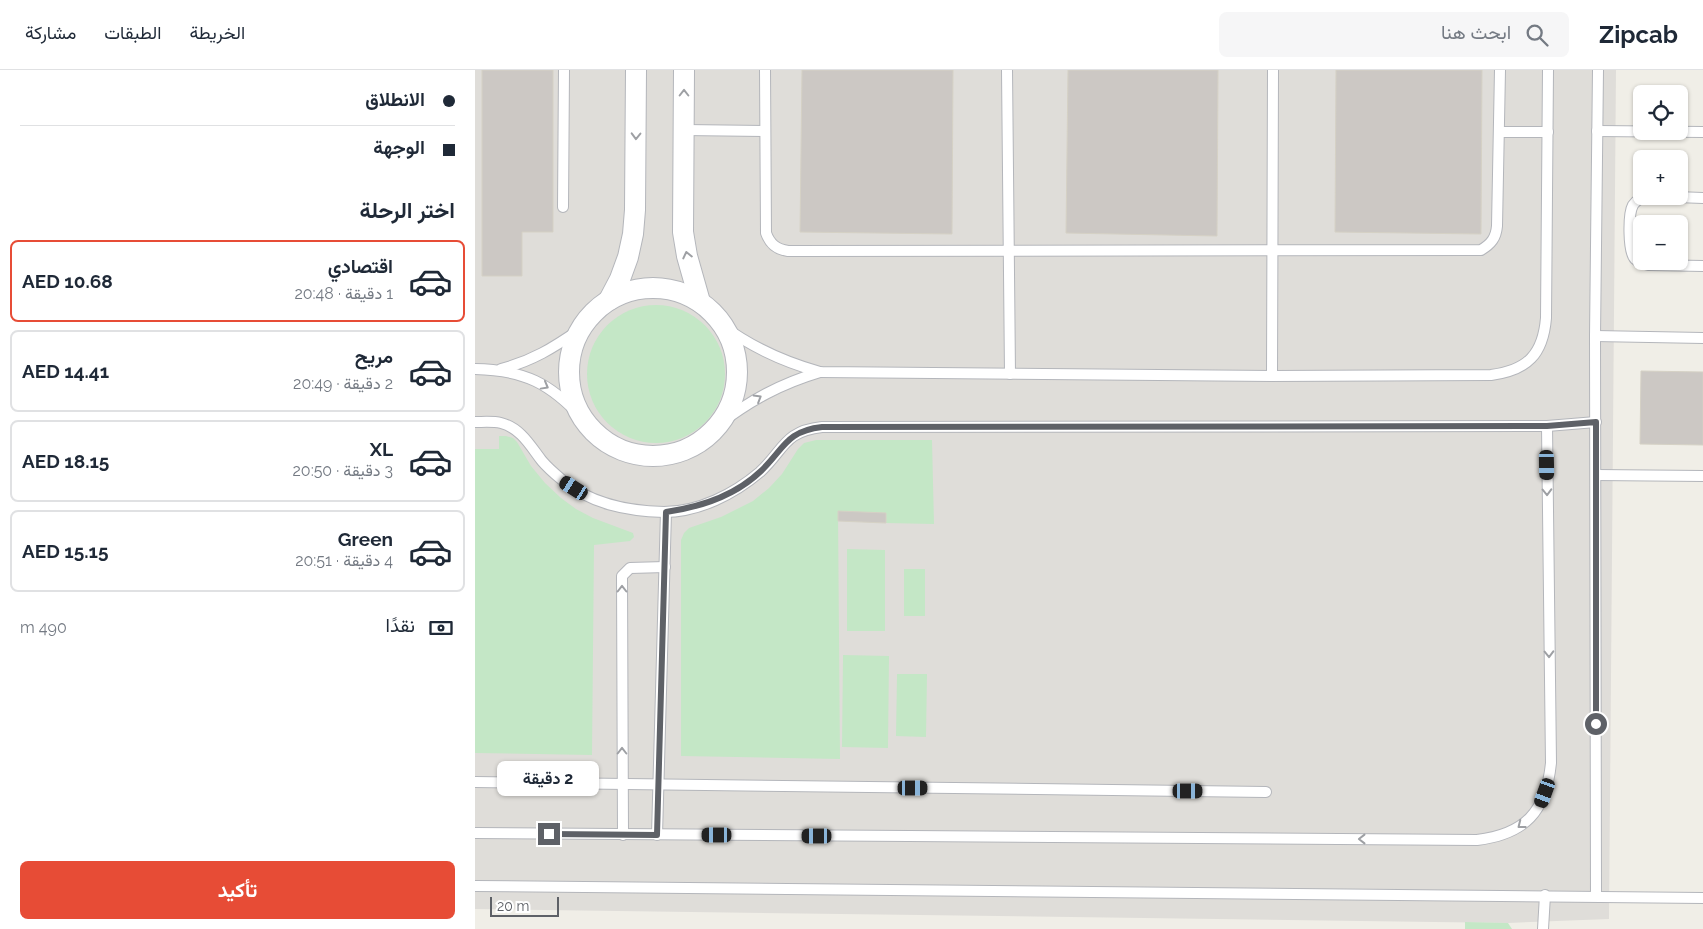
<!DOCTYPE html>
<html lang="ar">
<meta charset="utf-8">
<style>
:root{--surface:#fff;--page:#f6f6f7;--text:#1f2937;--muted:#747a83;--line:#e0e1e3;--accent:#e74c36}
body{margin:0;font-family:Raleway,Vazirmatn,sans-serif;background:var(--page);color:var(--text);direction:rtl;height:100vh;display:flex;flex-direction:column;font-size:19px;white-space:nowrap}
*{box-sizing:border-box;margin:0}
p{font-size:16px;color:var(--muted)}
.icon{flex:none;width:28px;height:28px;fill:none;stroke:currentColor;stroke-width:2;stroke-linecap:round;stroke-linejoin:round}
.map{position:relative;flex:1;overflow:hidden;direction:ltr}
.sheet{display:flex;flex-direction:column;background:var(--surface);width:475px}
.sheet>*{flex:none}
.banner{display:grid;align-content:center;height:110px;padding:0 20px;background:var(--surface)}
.fabs{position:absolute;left:1158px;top:15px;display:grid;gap:10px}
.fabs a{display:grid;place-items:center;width:55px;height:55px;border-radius:8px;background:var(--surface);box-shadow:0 1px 4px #0004;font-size:25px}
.scale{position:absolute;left:15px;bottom:12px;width:69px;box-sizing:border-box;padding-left:5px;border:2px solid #5e6167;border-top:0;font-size:14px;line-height:18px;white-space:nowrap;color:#5e6167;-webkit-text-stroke:4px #fff;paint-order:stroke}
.end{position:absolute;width:22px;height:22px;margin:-11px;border:6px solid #5e6167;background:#fff;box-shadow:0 0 0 2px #fff}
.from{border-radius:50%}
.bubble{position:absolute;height:35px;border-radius:8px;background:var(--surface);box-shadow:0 1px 4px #0004;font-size:16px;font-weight:700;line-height:35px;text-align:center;direction:rtl}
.car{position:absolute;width:15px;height:30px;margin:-15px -8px;border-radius:6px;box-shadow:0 0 4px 1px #0007;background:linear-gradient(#222 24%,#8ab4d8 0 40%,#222 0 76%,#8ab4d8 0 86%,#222 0)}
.banner b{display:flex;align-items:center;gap:18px;height:48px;font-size:19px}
.banner b+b{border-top:1px solid var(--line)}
.banner i{width:12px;height:12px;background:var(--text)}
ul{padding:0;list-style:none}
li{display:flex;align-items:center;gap:15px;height:82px;margin:0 10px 8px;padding:0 10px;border:2px solid var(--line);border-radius:8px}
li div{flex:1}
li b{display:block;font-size:19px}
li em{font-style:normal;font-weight:700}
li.active{border-color:var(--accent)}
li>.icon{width:45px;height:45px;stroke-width:1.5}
h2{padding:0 20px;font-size:22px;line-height:60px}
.pay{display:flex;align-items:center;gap:12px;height:55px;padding:0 20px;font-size:19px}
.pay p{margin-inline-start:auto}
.primary-button{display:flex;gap:10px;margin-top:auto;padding:10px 20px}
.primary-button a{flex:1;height:58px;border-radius:8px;background:var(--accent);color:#fff;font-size:20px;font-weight:700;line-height:58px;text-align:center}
header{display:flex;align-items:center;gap:30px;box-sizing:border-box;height:70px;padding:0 25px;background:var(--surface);border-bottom:1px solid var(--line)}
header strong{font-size:24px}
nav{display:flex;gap:28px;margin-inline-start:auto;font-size:18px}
.search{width:350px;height:45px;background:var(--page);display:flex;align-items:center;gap:12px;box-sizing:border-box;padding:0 18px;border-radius:8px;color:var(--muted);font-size:19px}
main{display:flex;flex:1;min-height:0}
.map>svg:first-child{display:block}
.industrial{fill:#dfddd9}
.green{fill:#c4e7c6}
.building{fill:#ccc8c4;stroke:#d5d1c5}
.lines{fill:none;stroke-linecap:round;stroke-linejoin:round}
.service-casing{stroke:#b4b6bb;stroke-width:12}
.minor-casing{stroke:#b4b6bb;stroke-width:22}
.service{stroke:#fff;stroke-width:10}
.minor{stroke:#fff;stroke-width:20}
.oneway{stroke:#9ea0a4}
.route{stroke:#5e6167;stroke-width:6}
</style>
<header>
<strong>Zipcab</strong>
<div class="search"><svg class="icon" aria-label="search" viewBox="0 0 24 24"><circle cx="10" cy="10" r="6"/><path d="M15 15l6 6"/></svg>ابحث هنا</div>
<nav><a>الخريطة</a><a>الطبقات</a><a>مشاركة</a></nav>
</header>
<main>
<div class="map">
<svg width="1228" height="859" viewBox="0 0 1228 859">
<rect width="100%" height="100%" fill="#f0eee7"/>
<!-- industrial -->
<path class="industrial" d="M0,0h1141l-7,849 -101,4 -1033,-14z"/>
<!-- green -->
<g class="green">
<circle cx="181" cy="304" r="69"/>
<path d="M24,366h7l7,2 4,4 14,24 14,17 16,15 15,11 17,9 40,15 1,4 -4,4 -36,4 -2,210 -117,-2v-304h24z"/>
<path d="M341,370h116l2,84 -48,-1v-10l-48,-1 2,247 -159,-3v-216l3,-7 5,-5 32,-11 32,-16 16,-13 13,-14 16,-25 6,-6z"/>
<path d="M372,479l38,1v81h-38z"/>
<rect x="429" y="499" width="21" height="47"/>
<path d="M368,585l46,1 -1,92 -46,-1z"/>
<path d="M422,604h30l-1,63 -30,-1z"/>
<path d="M990,852l43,1 4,6h-47z"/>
</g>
<!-- building -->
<g class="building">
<path d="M7,0h71v162h-31v44h-40z"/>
<path d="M327,0h151l-1,164 -152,-2z"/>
<path d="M593,0h150l-1,166 -151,-3z"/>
<path d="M861,0h146l-1,164 -146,-2z"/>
<path d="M1166,301l62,1v73l-63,-1z"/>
<path d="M363,441l48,2v10l-48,-2z"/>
</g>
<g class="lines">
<!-- service casing -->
<g class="service-casing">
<g id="service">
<path d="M290,0l1,163c4,11 10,16 22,18l693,-1c10,-6 15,-12 16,-24l3,-156"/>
<path d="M532,0l3,304"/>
<path d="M209,60l81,1"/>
<path d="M1122,61l106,1"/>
<path d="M1024,62h49"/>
<path d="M1175,126c-7,1 -13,3 -17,9 -5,9 -5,47 2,54 4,4 9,5 14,6l54,1"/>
<path d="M1175,126l53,2"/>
<path d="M88,137l1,-137"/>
<path d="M248,256c30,22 61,36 97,46l452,4 219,-1c37,-5 52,-21 55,-57l2,-248"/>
<path d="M1120,266l108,2"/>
<path d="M0,299c49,1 75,14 108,50"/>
<path d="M26,299c31,-8 52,-21 78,-39"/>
<path d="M797,306l1,-306"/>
<path d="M0,352c8,0 18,-1 26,1 20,5 30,24 41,38 6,7 13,13 19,18 29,25 66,32 103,33 35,0 70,-18 96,-40 24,-22 24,-41 62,-45l725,-1 49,-4"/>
<path d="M243,355c33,-25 62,-41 102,-53"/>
<path d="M1121,405l107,1"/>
<path d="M0,712l791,10"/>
<path d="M0,763l1002,7c48,-6 69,-28 74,-77l-4,-337"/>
<path d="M148,765l-1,-259 8,-8 35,-1"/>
<path d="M182,765l9,-323"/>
<path d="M0,816l1228,12"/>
<path d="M1121,826l-1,-560 3,-266"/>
<path d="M1068,859l2,-34"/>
</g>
</g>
<!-- minor casing -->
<g class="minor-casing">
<g id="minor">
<path d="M209,0l-1,162 4,24 13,46"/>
<circle cx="178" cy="302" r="84"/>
<path d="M134,230l11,-21 8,-22 5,-23 2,-24 1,-140"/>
</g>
</g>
<!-- service -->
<use href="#service" class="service"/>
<!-- minor -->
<use href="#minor" class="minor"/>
</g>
<!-- one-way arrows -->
<defs><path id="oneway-chevron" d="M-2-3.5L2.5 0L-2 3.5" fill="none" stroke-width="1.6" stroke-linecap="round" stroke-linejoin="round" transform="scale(1.25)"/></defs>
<g class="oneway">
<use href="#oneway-chevron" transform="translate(209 23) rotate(-90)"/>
<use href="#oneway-chevron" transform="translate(161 66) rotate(91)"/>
<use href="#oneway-chevron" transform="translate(212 185) rotate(-103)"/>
<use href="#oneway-chevron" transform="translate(70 316) rotate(29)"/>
<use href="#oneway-chevron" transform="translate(283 328) rotate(-31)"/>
<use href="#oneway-chevron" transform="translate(1072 422) rotate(89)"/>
<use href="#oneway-chevron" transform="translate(147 519) rotate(-90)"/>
<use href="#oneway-chevron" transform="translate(1074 584) rotate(89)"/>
<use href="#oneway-chevron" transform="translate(147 681) rotate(-90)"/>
<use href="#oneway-chevron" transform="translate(1046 755) rotate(142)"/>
<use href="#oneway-chevron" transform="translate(887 769) rotate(-180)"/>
</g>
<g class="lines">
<!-- route -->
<path class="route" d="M74,764l108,1 9,-323c35,-5 69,-16 95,-41 23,-22 25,-40 61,-44l725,-1 49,-4v302"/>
</g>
</svg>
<div class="fabs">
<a><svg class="icon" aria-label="locate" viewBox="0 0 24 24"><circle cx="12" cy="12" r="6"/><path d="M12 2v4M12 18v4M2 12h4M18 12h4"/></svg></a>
<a>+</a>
<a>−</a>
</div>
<div class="scale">20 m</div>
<i class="end from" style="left:1121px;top:654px"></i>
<i class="end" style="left:74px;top:764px"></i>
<div class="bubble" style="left:22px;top:691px;width:102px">2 دقيقة</div>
<i class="car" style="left:1072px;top:395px;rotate:179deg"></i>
<i class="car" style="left:99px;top:418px;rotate:302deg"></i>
<i class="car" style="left:438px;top:718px;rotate:90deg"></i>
<i class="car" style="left:713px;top:721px;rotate:90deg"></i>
<i class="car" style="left:1070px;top:723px;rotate:200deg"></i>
<i class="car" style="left:242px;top:765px;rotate:270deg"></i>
<i class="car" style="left:342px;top:766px;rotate:270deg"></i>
</div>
<section class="sheet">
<div class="banner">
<b><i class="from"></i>الانطلاق</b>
<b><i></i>الوجهة</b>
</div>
<h2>اختر الرحلة</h2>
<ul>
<li class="active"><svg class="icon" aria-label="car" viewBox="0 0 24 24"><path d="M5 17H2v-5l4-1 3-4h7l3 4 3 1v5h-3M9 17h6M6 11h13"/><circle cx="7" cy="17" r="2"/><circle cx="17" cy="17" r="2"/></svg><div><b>اقتصادي</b><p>1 دقيقة · 20:48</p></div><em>AED 10.68</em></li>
<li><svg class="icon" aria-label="car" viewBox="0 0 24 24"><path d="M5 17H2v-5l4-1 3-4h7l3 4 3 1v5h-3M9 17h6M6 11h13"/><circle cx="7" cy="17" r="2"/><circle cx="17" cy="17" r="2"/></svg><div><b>مريح</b><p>2 دقيقة · 20:49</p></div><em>AED 14.41</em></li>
<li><svg class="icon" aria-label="car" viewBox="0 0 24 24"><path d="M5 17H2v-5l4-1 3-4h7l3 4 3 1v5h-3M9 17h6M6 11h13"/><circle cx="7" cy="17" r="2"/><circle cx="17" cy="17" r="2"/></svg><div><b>XL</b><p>3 دقيقة · 20:50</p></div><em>AED 18.15</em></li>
<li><svg class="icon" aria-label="car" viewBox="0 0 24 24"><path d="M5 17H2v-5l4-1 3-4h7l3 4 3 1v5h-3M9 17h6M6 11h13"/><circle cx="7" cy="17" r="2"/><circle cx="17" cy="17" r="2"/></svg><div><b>Green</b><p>4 دقيقة · 20:51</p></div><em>AED 15.15</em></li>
</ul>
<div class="pay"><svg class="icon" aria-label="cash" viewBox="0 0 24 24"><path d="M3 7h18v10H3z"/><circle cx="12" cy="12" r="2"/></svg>نقدًا<p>490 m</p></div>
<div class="primary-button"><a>تأكيد</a></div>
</section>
</main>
